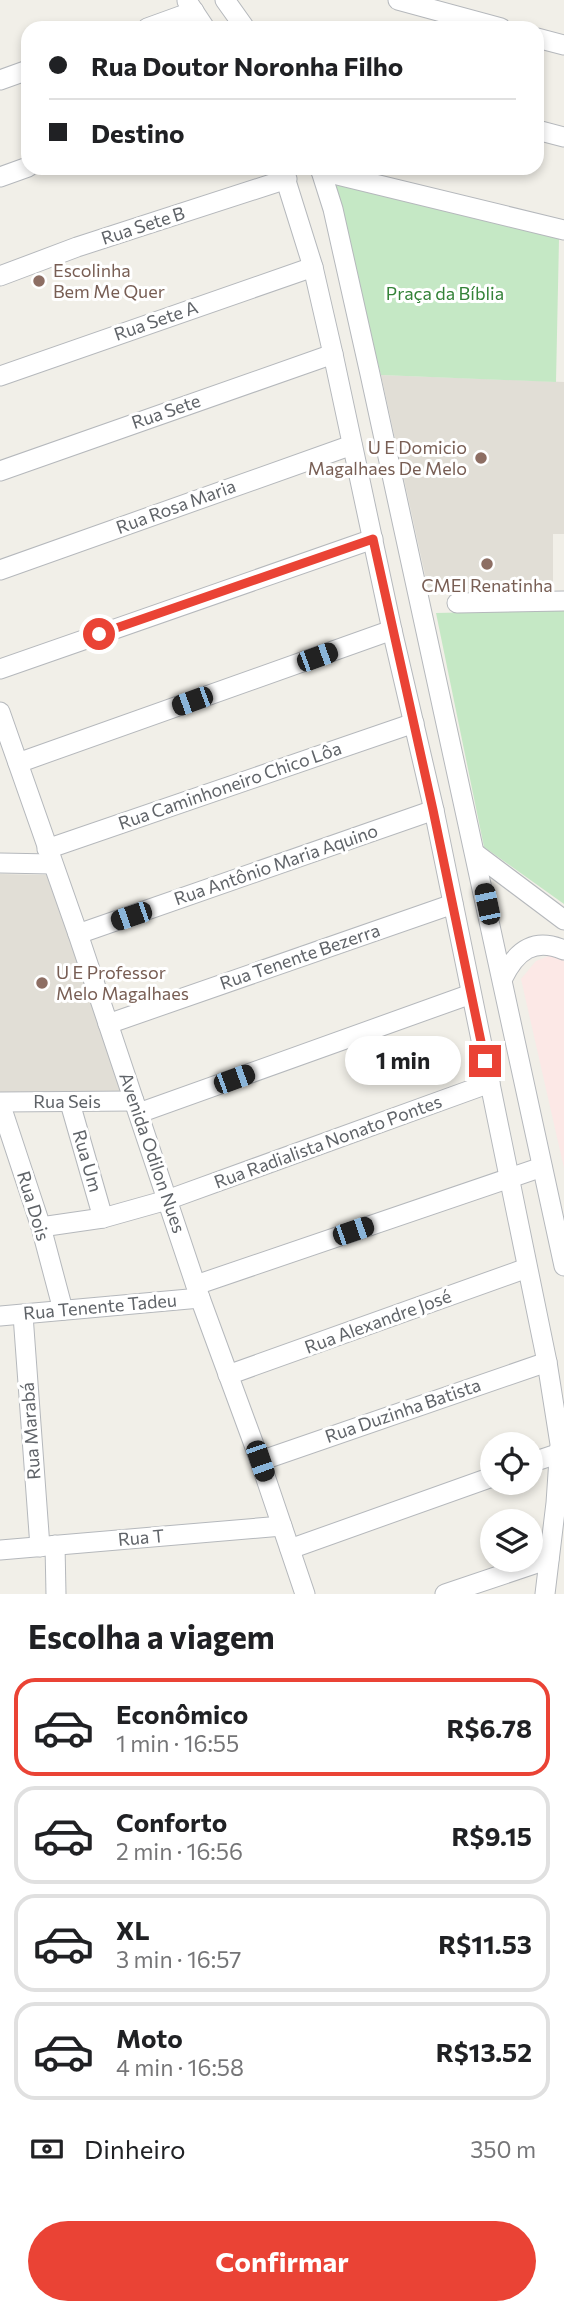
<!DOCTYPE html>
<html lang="pt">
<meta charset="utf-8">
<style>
:root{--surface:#fff;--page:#f2f2f2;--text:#202124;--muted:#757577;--line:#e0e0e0;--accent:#ea4335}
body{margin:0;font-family:Commissioner,sans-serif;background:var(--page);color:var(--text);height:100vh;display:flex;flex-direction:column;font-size:26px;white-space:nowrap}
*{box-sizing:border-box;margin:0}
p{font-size:23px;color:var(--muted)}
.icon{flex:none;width:38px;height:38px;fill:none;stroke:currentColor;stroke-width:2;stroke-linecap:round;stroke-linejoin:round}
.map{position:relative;height:1594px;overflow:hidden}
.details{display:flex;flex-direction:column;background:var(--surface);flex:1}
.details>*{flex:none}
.top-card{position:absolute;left:21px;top:21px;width:523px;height:154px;border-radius:21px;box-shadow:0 4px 10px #0003;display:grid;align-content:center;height:154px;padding:0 28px;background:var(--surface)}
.controls{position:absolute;left:480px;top:1432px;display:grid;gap:14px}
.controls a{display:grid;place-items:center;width:63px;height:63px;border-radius:50%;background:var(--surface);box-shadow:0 4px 10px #0003;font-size:35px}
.end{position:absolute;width:32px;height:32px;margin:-16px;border:9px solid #ea4335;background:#fff;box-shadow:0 0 0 4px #fff}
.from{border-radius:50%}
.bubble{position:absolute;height:49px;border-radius:24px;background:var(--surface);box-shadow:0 4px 10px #0003;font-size:23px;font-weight:700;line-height:49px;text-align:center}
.car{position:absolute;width:21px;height:42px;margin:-21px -10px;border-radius:9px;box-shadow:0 0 5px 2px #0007;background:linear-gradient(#222 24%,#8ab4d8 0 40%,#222 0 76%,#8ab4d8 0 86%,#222 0)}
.top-card b{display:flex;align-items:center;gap:24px;height:66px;font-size:26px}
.top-card b+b{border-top:2px solid var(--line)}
.top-card i{width:18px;height:18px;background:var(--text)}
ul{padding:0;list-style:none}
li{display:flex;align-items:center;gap:21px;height:98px;margin:0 14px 10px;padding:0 14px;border:4px solid var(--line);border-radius:21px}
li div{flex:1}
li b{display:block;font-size:26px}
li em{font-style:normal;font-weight:700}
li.on{border-color:var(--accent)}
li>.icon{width:63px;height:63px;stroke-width:1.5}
h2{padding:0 28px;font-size:32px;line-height:84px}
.pay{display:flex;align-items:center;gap:18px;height:77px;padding:0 28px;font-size:26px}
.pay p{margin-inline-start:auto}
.cta{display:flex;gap:14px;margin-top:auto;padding:14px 28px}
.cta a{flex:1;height:80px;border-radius:42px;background:var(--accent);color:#fff;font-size:28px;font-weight:700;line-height:80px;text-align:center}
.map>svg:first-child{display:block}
.education{fill:#e1ded6}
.medical{fill:#fce8e6}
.green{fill:#c5e8c5}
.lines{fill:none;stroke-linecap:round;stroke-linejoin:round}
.minor-casing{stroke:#b5b8bc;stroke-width:21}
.minor{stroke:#fff;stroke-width:19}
.route{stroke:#ea4335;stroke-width:9}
.education-dot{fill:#8d6e63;stroke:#fff;stroke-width:2.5}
.labels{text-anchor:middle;stroke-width:6;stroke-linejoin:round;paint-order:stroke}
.street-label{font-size:18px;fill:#5f6368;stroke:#fff}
.education-label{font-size:18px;fill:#785e54;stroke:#fff;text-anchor:start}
.park-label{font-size:18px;fill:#348238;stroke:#fff}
</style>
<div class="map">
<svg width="564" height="1594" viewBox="0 0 564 1594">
<rect width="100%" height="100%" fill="#f1efe8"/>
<!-- education -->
<g class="education">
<path d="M381,375l183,7v152h-11v60l-124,-1z"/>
<path d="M0,874l48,1 73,217h-121z"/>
</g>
<!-- medical -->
<path class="medical" d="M554,954l10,7v207l-43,-189 15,-18z"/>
<!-- green -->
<g class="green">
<path d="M330,179l229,60 -3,143 -175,-7z"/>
<path d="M564,610v294l-80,-57 -48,-234z"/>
</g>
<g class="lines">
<!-- minor casing -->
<g class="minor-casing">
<g id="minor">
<path d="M225,0l20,28"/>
<path d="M398,0l103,28"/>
<path d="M187,1l18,27"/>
<path d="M147,28l47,-17"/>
<path d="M537,38l27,7"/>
<path d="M0,80l28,-10"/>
<path d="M537,130l27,7"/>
<path d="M282,168l31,99 20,87 59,276 42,180 113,552 13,82 -4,59 -11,91"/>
<path d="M320,168l13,41 37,165 194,892"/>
<path d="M321,171l243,59"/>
<path d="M0,177l28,-10"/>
<path d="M0,276l77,-29 210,-68"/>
<path d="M0,376l313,-109"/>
<path d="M0,471l333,-117"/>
<path d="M0,570l352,-125"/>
<path d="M457,603l107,-2"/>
<path d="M0,669l373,-130"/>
<path d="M0,712l78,222 122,364 60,163 45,133"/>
<path d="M18,763l374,-133"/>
<path d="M47,849l367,-126"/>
<path d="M476,854l88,66"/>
<path d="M0,863l52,1"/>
<path d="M78,934l356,-124"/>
<path d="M503,978c13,-27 31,-41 61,-28"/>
<path d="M108,1024l345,-120"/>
<path d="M0,1102l134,-1"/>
<path d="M0,1103l41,124 22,83"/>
<path d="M70,1103l33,115"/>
<path d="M139,1113l332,-119"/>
<path d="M41,1227l62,-9 64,-18 323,-117"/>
<path d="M196,1285l346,-118"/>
<path d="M23,1315l17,232"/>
<path d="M0,1316l200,-18"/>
<path d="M228,1375l299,-107"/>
<path d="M260,1461l287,-99"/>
<path d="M530,1463l30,-10"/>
<path d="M55,1545l1,49"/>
<path d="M290,1549l202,-72"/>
<path d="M0,1550l282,-24"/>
<path d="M445,1594l104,-35"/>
</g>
</g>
<!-- minor -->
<use href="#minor" class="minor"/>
</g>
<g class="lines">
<!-- route -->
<path class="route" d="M99,634l274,-95 60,271 52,251"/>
</g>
<!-- markers -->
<g class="education-dot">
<circle cx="39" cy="281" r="7"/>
<circle cx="481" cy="458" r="7"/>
<circle cx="487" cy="564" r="7"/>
<circle cx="42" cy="983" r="7"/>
</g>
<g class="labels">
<!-- street labels -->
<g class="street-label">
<text transform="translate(143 226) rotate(-18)" y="6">Rua Sete B</text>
<text transform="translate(156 321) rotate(-19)" y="6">Rua Sete A</text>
<text transform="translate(166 412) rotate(-19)" y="6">Rua Sete</text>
<text transform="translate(176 507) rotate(-20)" y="6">Rua Rosa Maria</text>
<text transform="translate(230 786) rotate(-19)" y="6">Rua Caminhoneiro Chico Lôa</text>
<text transform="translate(276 865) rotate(-19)" y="6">Rua Antônio Maria Aquino</text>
<text transform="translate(300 957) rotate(-19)" y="6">Rua Tenente Bezerra</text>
<text x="67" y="1108">Rua Seis</text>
<text transform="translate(328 1142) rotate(-20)" y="6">Rua Radialista Nonato Pontes</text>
<text transform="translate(152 1153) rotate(71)" y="6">Avenida Odilon Nues</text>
<text transform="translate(87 1161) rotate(74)" y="6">Rua Um</text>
<text transform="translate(33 1206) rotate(73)" y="6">Rua Dois</text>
<text transform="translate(100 1307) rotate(-5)" y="6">Rua Tenente Tadeu</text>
<text transform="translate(378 1322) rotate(-20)" y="6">Rua Alexandre José</text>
<text transform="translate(403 1411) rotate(-19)" y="6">Rua Duzinha Batista</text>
<text transform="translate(31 1431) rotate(-94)" y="6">Rua Marabá</text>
<text transform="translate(141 1538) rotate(-5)" y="6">Rua T</text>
</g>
<!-- education labels -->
<g class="education-label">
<text x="53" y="277">Escolinha<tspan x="53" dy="21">Bem Me Quer</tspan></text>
<text x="467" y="454" text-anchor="end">U E Domicio<tspan x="467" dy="21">Magalhaes De Melo</tspan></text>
<text x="487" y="592" text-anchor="middle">CMEI Renatinha</text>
<text x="56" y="979">U E Professor<tspan x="56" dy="21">Melo Magalhaes</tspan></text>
</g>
<!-- park labels -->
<g class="park-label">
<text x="445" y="300">Praça da Bíblia</text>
</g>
</g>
</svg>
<div class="controls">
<a><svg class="icon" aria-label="locate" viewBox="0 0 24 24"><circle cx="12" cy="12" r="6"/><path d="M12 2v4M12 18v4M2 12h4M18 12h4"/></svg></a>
<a><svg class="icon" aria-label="layers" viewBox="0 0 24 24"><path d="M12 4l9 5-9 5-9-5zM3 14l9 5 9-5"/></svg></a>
</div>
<i class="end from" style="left:99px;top:634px"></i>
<i class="end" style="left:485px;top:1061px"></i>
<div class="bubble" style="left:345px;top:1036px;width:116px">1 min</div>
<i class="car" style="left:317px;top:657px;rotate:70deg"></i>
<i class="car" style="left:192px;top:701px;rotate:250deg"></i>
<i class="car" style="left:487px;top:904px;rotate:348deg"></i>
<i class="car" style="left:131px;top:916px;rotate:251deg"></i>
<i class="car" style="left:234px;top:1079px;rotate:70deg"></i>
<i class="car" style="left:353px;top:1231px;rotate:71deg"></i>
<i class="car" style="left:260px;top:1461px;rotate:161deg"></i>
<div class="top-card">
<b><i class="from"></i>Rua Doutor Noronha Filho</b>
<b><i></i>Destino</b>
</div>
</div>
<section class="details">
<h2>Escolha a viagem</h2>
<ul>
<li class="on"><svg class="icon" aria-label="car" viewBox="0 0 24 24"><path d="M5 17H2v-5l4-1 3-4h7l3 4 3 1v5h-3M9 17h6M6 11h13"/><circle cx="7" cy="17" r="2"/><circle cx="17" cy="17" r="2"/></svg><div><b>Econômico</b><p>1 min · 16:55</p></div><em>R$6.78</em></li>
<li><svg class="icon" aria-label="car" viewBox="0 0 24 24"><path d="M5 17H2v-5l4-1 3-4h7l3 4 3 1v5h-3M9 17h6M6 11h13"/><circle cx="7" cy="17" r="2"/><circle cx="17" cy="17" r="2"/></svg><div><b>Conforto</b><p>2 min · 16:56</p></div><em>R$9.15</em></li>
<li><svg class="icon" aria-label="car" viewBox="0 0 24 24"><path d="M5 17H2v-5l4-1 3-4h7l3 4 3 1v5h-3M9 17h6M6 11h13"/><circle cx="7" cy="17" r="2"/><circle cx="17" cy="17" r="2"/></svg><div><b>XL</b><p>3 min · 16:57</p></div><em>R$11.53</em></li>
<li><svg class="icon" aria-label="car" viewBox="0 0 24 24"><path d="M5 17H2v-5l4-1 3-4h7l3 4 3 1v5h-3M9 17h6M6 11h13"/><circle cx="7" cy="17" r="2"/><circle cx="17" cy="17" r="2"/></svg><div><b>Moto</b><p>4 min · 16:58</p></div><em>R$13.52</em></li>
</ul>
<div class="pay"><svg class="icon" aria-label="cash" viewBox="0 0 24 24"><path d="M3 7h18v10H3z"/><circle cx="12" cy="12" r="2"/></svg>Dinheiro<p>350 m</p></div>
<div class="cta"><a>Confirmar</a></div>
</section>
